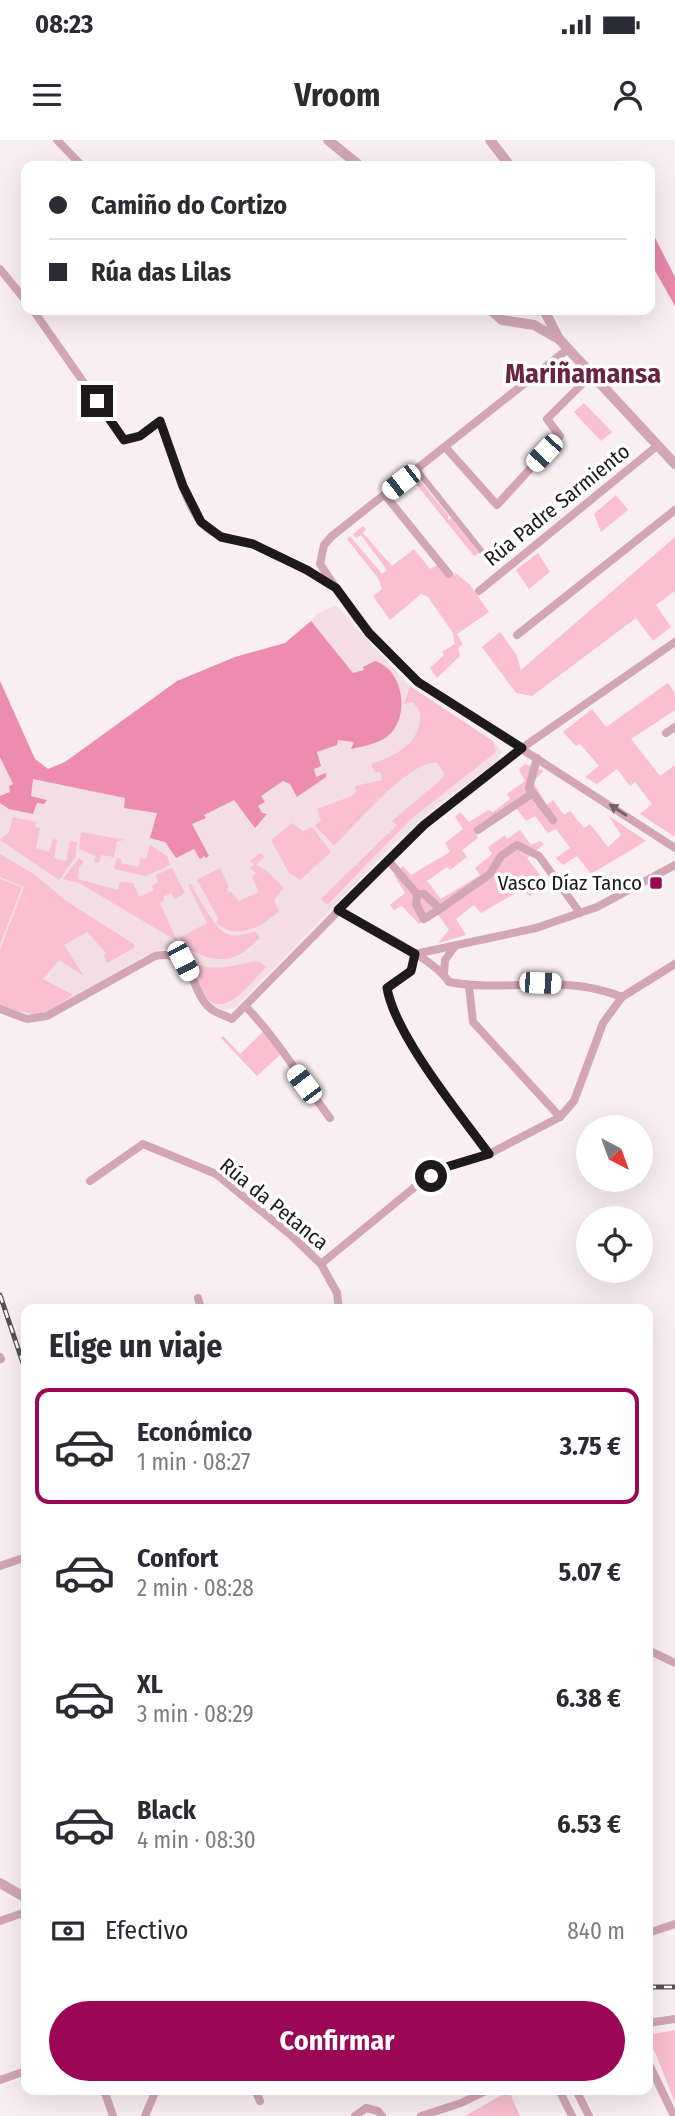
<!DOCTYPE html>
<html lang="es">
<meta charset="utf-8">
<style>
:root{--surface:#fff;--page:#f7f7f7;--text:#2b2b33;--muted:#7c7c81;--line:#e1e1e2;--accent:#9b0755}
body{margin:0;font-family:"Fira Sans Condensed",sans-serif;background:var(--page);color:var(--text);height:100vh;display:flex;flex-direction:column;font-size:26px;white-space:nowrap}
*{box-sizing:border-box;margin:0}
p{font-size:23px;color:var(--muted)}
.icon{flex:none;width:38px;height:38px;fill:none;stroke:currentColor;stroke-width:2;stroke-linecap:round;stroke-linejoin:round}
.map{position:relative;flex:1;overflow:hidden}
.drawer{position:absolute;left:21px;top:1164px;width:632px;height:791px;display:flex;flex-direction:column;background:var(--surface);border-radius:14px;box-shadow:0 7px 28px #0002}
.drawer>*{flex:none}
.banner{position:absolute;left:21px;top:21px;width:634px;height:154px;border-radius:14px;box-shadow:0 7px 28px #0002;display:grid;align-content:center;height:154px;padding:0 28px;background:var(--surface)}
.needle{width:46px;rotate:139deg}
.controls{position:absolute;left:576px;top:975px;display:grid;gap:14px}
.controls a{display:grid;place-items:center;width:77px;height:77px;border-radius:50%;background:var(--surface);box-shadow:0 7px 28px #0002;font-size:35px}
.end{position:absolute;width:32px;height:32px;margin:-16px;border:9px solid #1e1a1b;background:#fff;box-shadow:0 0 0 4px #fff}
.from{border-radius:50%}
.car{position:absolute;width:21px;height:42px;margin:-21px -10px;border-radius:9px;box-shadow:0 0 5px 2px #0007;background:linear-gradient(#fff 24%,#345 0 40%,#fff 0 76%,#345 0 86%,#fff 0)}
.banner b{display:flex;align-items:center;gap:24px;height:66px;font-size:26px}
.banner b+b{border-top:2px solid var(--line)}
.banner i{width:18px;height:18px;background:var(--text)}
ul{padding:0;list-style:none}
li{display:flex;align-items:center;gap:21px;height:116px;margin:0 14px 10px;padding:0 14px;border:4px solid transparent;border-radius:14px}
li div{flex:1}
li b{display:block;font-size:26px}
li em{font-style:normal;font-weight:700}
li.current{border-color:var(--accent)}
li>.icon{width:63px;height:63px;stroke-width:1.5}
h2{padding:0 28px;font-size:32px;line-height:84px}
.pay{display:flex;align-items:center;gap:18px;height:77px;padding:0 28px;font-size:26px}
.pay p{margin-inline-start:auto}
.action{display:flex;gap:14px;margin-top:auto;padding:14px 28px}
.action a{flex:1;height:80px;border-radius:42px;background:var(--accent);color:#fff;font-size:28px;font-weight:700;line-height:80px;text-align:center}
.status{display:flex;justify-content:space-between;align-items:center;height:49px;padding:0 35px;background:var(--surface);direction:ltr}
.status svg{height:19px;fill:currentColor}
header{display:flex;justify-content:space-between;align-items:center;height:91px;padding:0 28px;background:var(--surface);font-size:32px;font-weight:700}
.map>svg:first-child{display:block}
.built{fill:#f2dee4}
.green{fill:#fabfd1}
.forest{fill:#ec8cae}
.water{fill:#e989ab}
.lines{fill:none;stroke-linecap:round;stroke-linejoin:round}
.pedestrian{stroke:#d2a6b4;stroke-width:6}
.minor{stroke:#d2a6b4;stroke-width:8}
.tertiary{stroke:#d2a6b4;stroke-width:10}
.rail-casing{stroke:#575153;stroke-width:5}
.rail{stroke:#fefefe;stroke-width:2.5;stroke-dasharray:8;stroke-linecap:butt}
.oneway{fill:#786068}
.route{stroke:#1e1a1b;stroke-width:9}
.poi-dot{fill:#9b0755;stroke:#fefefe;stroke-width:2.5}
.labels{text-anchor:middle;stroke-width:7;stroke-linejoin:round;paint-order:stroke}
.street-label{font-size:21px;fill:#1e1a1b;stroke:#fefefe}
.poi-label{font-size:21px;fill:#1e1a1b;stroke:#fefefe;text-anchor:end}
.district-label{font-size:28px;font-weight:bold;fill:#682540;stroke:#fefefe}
</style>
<div class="status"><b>08:23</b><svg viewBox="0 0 49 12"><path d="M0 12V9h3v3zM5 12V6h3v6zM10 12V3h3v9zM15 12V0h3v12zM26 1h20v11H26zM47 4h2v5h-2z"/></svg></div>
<header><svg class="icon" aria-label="menu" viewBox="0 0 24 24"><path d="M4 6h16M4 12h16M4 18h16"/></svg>Vroom<svg class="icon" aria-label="person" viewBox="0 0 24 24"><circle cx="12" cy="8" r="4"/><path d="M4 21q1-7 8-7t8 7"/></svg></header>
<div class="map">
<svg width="675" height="1976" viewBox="0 0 675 1976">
<rect width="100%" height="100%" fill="#f9eef1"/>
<!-- built -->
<path class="built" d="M336,465l76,84 84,55 6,8 -5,9 -63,47 -34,30 -165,170 -13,2 -10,-5 -32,-51 -12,-6 -20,6 -104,61 -44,-9v-318l35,71 14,10 16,-7 113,-79 107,-35 32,-34z"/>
<!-- green -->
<g class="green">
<path d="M584,263l28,29 -11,9 -27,-29z"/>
<path d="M420,341l28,34v5l3,-2 28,35 -5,3 -58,-72z"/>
<path d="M616,355l12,15 -27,22 -7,-18z"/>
<path d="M363,386l3,3 -3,4 29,33 22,-17 16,20 9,-5 10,14 6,-5 14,11 20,28 -32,22 6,10 -5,4 2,8 -23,22 -7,-10 14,-13 -2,-3 13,-8 -2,-11 -25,-36 -7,-3 -31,26 -17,-24 9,-7 -4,-11 -31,-39 3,-3 32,38 5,-4 -26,-35 -5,3 -3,-4z"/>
<path d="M675,397v54l-19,14 15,22 -18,14 -17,-23 -104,78 -16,-3 -34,-46 18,-15 16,22 5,16z"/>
<path d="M538,413l12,19 -21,17 -13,-19z"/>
<path d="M668,543l7,10v17l-44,29 29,37 15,-11v72l-35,-23 12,-10 -17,-22 -5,4 -13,-17 -20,15 -12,-7 14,-11 -19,-22 -4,2 -13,-14 29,-23 14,18z"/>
<path d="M410,546l83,55 3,11 -85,67 -84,86 -6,-6 76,-74 -5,-4 51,-43 1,-5 -7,-10c-27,-4 -83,64 -103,83l-19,-21 6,-4 -4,-12 35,-13 4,-4 -1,-6 27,-6 -2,-8 -5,1 -4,-9c24,-8 52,-21 49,-52l-7,-10 -9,2z"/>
<path d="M525,624l18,7 -10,11 14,23 6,-5 11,15 6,-4 14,17 6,-4 18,23 13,-12 -12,-19 37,25 -55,33 -14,-18 -14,9 -7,-7 14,-10 -14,-19 -8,4 -13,-17 -9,5 -10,-13 -19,14 -5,-4 -17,12 3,8 -16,12 5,7 -17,13 -3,-3 -20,14 14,18 39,-24 -5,-7 17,-14 -4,-7 17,-12 2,4 13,-9 11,15 9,-4 4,3 -17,14 19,25 -16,13 -9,-6 -40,23 -7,-8 -18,14 10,16 -28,8 11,-13 -12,-17 -18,11 -17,-18 -8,4 -4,-5 15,-12 -11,-18 9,-9 8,9 39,-23 -5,-9 18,-14 -8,-12 5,-5 9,10 19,-12 5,2 17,-13 -3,-5 18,-13 -6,-12z"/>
<path d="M13,677l23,5 -1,5 5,1 -4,20 13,4 4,-13 4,1 -3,18 12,3 4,-20 7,1 -1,14 -17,24 -59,-40 9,-8z"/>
<path d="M292,683l11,8 9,-4 19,25 -31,28 -11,-7 -18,-33z"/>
<path d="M81,692l44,8 -8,1 -3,16 -13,-2 -2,8 -5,-1 2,-6 -17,-7z"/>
<path d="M150,705l17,11 3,9 -24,11 -32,-7 3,-11 4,1v4l18,4 1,-9 6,1z"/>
<path d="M261,713l3,4 -8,8 11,6 17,17 -10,12 5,11c-16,16 -44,30 -62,12l1,-5 -21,-38 23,-12 9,19 -4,3 4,-1 -2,4 4,-1 8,9 20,-9 -7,-15 4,-4 -6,-5 4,-3 -4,-4z"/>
<path d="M0,714l34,20 35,29 65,41v4l-27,15 -3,-7 2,-3 -19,-21 -23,13 20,31 -25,-16 -16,19 30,16c-32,22 -35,24 -73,10v-55l24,-63 -24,-10z"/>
<path d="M79,718l5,4 -5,5 -1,12 40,11 2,-8 13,1 6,14 15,-7 -2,-4 6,-4 -2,-7 16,-7 13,25 -10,6 -4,-6 -8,4 2,3 -5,3 17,38 -98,-58 -16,-4z"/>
<path d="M0,739l22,8 -22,57z"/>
<path d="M191,744c6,12 13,21 19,32 12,20 22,24 45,15l5,7c-7,6 -15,14 -23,18 -18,8 -48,-1 -58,-18l28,-15 -19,-38z"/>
<path d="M183,814c22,23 49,11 75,7l8,6c-12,12 -39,51 -58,32 -11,-12 -15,-31 -25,-45z"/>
<path d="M266,889l14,26 -23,21 -36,-38 2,-2 17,18z"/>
<path d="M675,1890v72l-27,-67z"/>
<path d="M509,1951l11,25h-55z"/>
</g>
<!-- forest -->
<path class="forest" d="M311,481l42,52 11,-3 -1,-3 12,-6c28,9 34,51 17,71 -9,11 -28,14 -41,17l3,-7 -16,-2 -1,5 -20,7 4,14 -7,3 2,8 10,-4v4l-29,20 -7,-13 -7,-3 -22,15 4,6 -7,4 4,7 5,1 -12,14 -21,-28 -30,15 2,3 -14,6 17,32 -3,2 -2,-2 -4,3 -6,-10 -18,9 -11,-16 -15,-4 7,-25 -33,-5 1,-10 -92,-19 -2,17 16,4 -3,4 -7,-1 -4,11 -24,-5 -9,-6v-7l10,-4 -1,-6 4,-2 -13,-27v-76l35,78 13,10 17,-7 112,-81 58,-24 50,-14z"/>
<!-- water -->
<path class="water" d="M649,86l26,51v29l-26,-46z"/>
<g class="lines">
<!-- pedestrian -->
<path class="pedestrian" d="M417,330l67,84"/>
<!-- minor -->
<g class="minor">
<path d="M57,0l25,26"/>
<path d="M0,129l26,32"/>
<path d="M33,170l91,130 16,-4 20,-15c13,32 20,73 40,100 14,18 35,17 54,24 26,10 52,25 76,40"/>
<path d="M568,209l-236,187 -8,9 -4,19 37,55 61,63 257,166"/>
<path d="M446,308l51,57 63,-69 -13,-17 44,-44"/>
<path d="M385,355l64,79"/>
<path d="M479,451l178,-145"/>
<path d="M517,495l158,-125"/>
<path d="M666,593l9,-6"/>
<path d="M537,618l-8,30 24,32"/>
<path d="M478,690l55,-37"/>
<path d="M388,720l29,34 -1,10 8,15 16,-10 -16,-15h-7"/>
<path d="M440,769l50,-35 11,-18 16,-11 22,11 41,57"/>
<path d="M338,770c28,17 95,47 111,72 59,11 113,-9 173,15"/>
<path d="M415,814l121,-26 61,-21 78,-42"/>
<path d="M415,814l-4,17 -24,17c8,47 72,125 102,166"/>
<path d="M444,834l1,-14 10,-14"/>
<path d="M469,846l4,36 87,95"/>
<path d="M245,866c32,32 57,75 85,112"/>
<path d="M0,869l27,10 20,-3 108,-60c41,-8 33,34 56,53 5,4 15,7 21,10l191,-194 99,-77 153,-106"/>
<path d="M90,1041l53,-37 73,30 77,63 28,27 16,29 2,16"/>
<path d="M321,1124l95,-78 30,-19 43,-13 71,-37 14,-16 29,-78 19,-26 53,-33"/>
<path d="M198,1158l3,11"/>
<path d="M0,1217l1,2"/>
<path d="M0,1426l26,-9"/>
<path d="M648,1510l27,13"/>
<path d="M0,1781l26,-9"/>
<path d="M648,1793l27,-9"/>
<path d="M648,1883l27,-4"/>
<path d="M648,1922l26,54"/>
<path d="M0,1940l26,-9"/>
<path d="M104,1950l9,26"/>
<path d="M255,1950l5,11"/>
<path d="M559,1950l13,26"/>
<path d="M576,1950l13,26"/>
<path d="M145,1976l11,-26"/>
<path d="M355,1976l11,-8 12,3 4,5"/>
<path d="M421,1976l40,-13 27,-13"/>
</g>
<!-- tertiary -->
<g class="tertiary">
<path d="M328,0l32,26"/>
<path d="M490,0l20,26"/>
<path d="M491,170l11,10 32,5 21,12"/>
<path d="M544,170l15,29 116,125"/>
<path d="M0,1743l26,15"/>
</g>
<!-- rail casing -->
<g class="rail-casing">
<g id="rail">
<path d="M0,1155l26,77"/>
<path d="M648,1847h27"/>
</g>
</g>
<!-- rail -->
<use href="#rail" class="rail"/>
</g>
<!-- one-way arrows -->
<defs><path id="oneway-solid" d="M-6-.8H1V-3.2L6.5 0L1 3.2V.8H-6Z" transform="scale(1.75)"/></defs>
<use class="oneway" href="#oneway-solid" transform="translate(618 670) rotate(-147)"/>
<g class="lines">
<!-- route -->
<path class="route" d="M97,261l27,39 16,-4 20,-15 23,65 18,36 20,15 32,7 54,26 29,18 33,45 49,49 104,66 -98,77 -86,85 77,44 -4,17 -24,17c8,47 72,125 102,166l-43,13 -15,9"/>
</g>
<!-- markers -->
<rect class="poi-dot" x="649" y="736" width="14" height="14" rx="3.5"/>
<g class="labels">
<!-- street labels -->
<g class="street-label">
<text transform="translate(557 365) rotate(-39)" y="7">Rúa Padre Sarmiento</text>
<text transform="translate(274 1064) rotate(39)" y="7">Rúa da Petanca</text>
</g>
<!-- poi labels -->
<g class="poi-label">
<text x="642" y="750">Vasco Díaz Tanco</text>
</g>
<!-- district labels -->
<g class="district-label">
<text x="583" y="243">Mariñamansa</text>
</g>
</g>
</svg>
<div class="controls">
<a><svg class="needle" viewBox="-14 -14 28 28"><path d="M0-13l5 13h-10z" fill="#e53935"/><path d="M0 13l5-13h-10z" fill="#7c7c81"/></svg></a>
<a><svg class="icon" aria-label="locate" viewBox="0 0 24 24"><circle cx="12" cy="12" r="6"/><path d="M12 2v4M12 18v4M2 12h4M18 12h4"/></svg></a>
</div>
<i class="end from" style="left:431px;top:1036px"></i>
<i class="end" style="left:97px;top:261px"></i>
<i class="car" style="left:544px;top:313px;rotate:223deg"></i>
<i class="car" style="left:401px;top:342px;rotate:232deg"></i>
<i class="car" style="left:183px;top:821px;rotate:152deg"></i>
<i class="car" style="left:540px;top:843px;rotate:92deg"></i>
<i class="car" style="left:304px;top:944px;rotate:323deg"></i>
<div class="banner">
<b><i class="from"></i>Camiño do Cortizo</b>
<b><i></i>Rúa das Lilas</b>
</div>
<section class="drawer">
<h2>Elige un viaje</h2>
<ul>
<li class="current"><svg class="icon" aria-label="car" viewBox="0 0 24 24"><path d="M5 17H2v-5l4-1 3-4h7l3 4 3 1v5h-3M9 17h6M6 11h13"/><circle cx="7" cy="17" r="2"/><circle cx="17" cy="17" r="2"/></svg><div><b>Económico</b><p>1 min · 08:27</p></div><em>3.75 €</em></li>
<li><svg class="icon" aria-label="car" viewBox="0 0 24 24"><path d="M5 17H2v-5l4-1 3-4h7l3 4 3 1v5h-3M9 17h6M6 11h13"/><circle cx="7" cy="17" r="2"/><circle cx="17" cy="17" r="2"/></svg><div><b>Confort</b><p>2 min · 08:28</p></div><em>5.07 €</em></li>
<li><svg class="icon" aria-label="car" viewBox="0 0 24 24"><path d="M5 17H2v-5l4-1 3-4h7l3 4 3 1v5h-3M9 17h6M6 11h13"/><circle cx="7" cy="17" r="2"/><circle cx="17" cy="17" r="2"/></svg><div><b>XL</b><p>3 min · 08:29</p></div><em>6.38 €</em></li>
<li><svg class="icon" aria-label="car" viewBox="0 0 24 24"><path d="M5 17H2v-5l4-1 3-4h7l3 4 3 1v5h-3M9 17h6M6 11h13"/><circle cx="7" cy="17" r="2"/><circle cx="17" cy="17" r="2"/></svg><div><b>Black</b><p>4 min · 08:30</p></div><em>6.53 €</em></li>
</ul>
<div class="pay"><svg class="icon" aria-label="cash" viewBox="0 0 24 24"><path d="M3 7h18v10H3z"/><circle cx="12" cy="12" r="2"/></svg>Efectivo<p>840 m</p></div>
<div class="action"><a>Confirmar</a></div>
</section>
</div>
